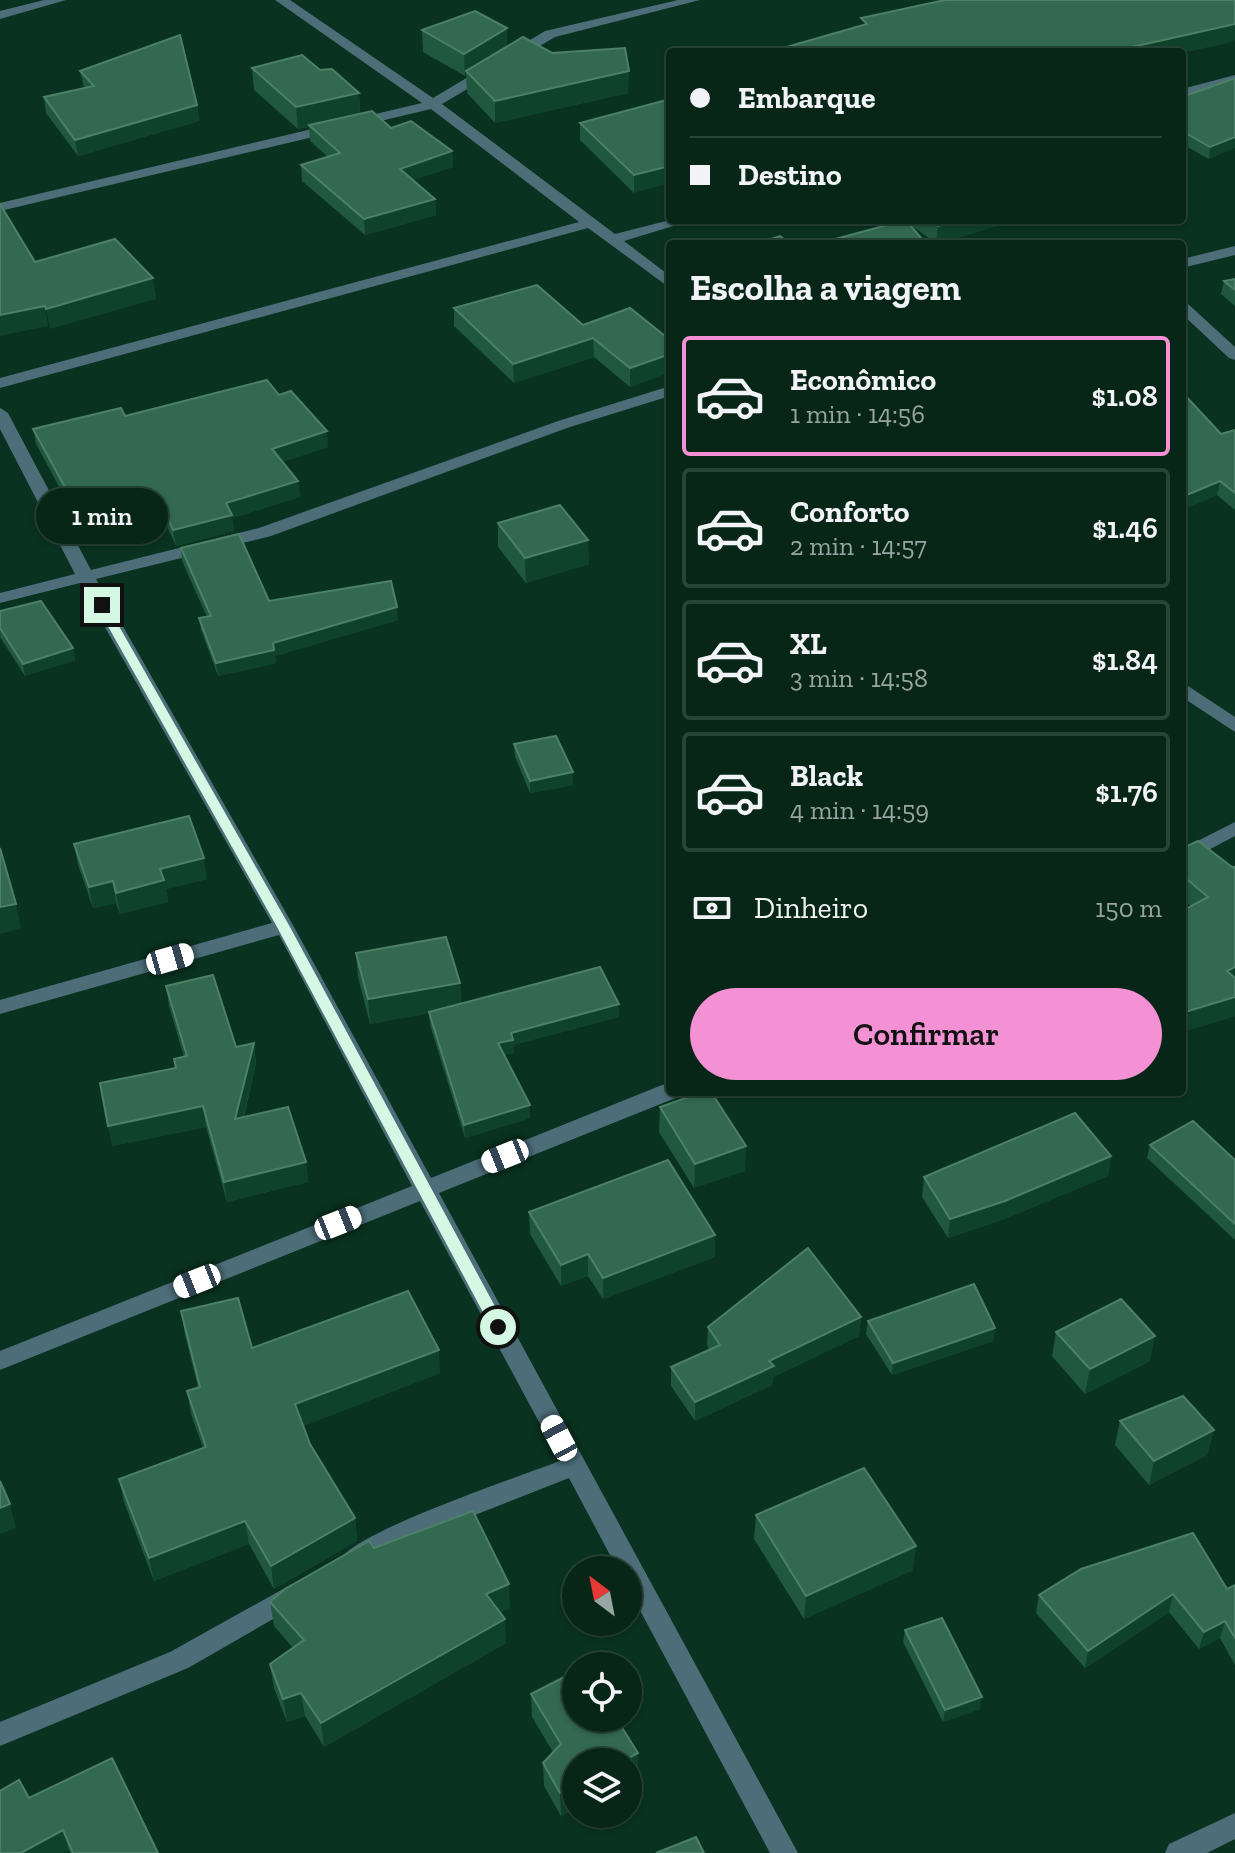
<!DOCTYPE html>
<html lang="pt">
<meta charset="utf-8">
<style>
:root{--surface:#072618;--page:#102e21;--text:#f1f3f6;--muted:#98a5a2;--line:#284337;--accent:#f491d4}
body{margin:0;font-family:"Zilla Slab",serif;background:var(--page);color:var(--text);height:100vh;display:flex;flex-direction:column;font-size:30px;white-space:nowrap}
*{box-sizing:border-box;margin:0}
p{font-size:26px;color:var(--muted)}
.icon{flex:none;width:44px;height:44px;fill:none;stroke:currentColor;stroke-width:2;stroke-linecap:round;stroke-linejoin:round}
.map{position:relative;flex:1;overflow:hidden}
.drawer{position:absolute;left:666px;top:240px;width:520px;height:856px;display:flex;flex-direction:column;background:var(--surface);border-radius:8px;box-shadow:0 2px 6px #0004,0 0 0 2px var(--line)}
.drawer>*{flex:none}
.banner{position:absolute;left:666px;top:48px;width:520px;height:176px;border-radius:8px;box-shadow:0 2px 6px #0004,0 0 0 2px var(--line);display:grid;align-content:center;height:176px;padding:0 24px;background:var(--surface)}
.needle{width:52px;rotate:328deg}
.fabs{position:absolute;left:562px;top:1556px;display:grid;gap:16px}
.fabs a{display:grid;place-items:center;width:80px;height:80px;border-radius:50%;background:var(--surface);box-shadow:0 2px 6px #0004,0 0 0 2px var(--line);font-size:40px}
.end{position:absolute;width:36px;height:36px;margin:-18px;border:10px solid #d4f8e3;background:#111;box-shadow:0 0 0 4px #111}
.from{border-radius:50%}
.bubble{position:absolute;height:56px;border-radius:28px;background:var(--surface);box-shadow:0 2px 6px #0004,0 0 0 2px var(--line);font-size:26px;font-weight:600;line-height:56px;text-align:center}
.car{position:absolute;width:24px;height:48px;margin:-24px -12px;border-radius:10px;box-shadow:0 0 6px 2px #0007;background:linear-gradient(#fff 24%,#345 0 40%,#fff 0 76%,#345 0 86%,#fff 0)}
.banner b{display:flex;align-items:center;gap:28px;height:76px;font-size:30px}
.banner b+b{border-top:2px solid var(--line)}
.banner i{width:20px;height:20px;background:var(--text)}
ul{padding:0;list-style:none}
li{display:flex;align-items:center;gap:24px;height:120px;margin:0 16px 12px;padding:0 8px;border:4px solid var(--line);border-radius:8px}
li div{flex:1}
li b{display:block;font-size:30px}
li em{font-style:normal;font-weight:600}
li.current{border-color:var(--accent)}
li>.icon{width:72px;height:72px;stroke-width:1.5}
h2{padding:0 24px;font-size:36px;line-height:96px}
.pay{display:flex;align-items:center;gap:20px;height:88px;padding:0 24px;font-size:30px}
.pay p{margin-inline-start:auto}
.button{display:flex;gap:16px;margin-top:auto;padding:16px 24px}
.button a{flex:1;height:92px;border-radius:48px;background:var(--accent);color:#111;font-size:32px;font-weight:600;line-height:92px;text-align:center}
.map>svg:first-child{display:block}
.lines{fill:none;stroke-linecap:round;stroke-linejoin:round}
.street{fill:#4d6e79;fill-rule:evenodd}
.wall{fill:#1f583e}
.shaded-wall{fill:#0e422b}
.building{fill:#326950;stroke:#4c8067;stroke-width:2}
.route{fill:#d4f8e3}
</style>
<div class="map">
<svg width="1235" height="1853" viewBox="0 0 1235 1853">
<rect width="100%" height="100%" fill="#093220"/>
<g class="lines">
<!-- street -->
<g class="street">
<path d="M44,0h22l-66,19v-8z"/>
<path d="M275,0h15l143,98 112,-67 133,-31h22l-145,37 -113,67 173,130 55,-14h23l-69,21 46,35v12l-82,-60 -588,160v-10l579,-156 -148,-113 -431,102v-8l422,-100z"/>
<path d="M1235,75v8l-53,14v-8z"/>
<path d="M1235,246v9l-53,13v-9z"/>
<path d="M1182,301l5,2 48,44v13l-6,-2 -47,-44z"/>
<path d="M670,386v10l-100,31 -299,109 -175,43 198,348 137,251 231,-93 8,-2v9h10l-2,5 -239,96 359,660h-28l-142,-265v-18h-10l-49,-92 -168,66 -41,25 -9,3 -9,-3 -3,-8c14,-29 182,-85 221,-100l-140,-260 -420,169v-19l412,-165 -133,-251 -279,79v-14l272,-77 -192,-340 -80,20v-10l75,-19 -75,-145v-21l8,5 83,157 168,-42 299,-107z"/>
<path d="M1182,682l53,35v15l-53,-35z"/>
<path d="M1235,822v14l-53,28v-15z"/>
<path d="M292,1584l9,3 4,8 -4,8 -113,65 -188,78v-24l170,-70z"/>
<path d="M1235,1813v26l-28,14h-42l4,-9z"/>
</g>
</g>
<!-- wall -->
<g class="wall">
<path d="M422,30l85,17 121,46 -133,30 -28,-30 -1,-18 -1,1 -42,-24z"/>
<path d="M252,68l68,2 39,23 1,20 31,15 61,23 1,16 -40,13 22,19 1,16 -71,20 -63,-54 -1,-16 27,-8 -18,-16 -1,-14 -11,2 -44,-39z"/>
<path d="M80,71l117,34 2,16 -121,35 -32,-43 -2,-16 40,-9z"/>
<path d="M1233,79l-24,80 -27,-15v-47z"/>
<path d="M670,99l-36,94 -54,-53v-17z"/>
<path d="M904,220h111l-78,24z"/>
<path d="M1235,279v27l-14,-12 3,-13z"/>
<path d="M454,308l129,17 87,15v32l-40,15 -36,-30 -80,26 -60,-57z"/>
<path d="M1182,392l39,42 14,-4v80l-18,-15 -35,15z"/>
<path d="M279,395l49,52 -46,15 16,19 2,16 -68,21 2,13 -58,15 -12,-26 -9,3 -7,-11 -24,6 -7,-12 -42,10 -39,-72 -3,-15z"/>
<path d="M498,523l91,41 -63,19 -28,-36z"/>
<path d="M181,548l88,53 129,19 -123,36 1,7 -58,13 -17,-46 -2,-12 8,-1 -25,-56z"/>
<path d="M0,611l73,37 2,12 -50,16 -25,-39z"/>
<path d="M514,744l59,41 -43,8 -15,-36z"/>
<path d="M1182,828l3,19 47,20h3v149l-53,16v-121l9,-5 -9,-7z"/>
<path d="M74,844l133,35 -41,10 2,13 -48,12 -4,-11 -23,5 -15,-43z"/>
<path d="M356,953l104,30 1,21 158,13 -106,28 1,8 -10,2 26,63 -65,20 -35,-113 -1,-12 -59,11 -12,-47z"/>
<path d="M166,986l70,61 18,-4 2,20 -12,54 62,45 2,20 -81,20 -21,-75 -94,19 72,-89 -15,-51z"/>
<path d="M660,1107l85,64 -51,17 -35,-56z"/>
<path d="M1150,1145l85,15v80l-88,-82z"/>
<path d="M1111,1156l-3,20 -106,44 -54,18 -26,-41 2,-20z"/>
<path d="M529,1212l186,45 -112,42 -15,-23 -27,10 -31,-52z"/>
<path d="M181,1311l71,37 188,25 -137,53 7,18 45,74 2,23 -83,48 -25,-45 -95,37 -30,-79 -5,-23 84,-31 -12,-34 -4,-23 11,-4 -13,-52z"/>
<path d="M861,1317l-2,19 -86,41 -1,8 -77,36 -24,-35v-19l39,-17 -3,-4 1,-19z"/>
<path d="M868,1321l127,7 -2,13 -101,34 -26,-41z"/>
<path d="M1056,1332l94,29 -65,33 -33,-38z"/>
<path d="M1120,1421l94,9 -7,25 -58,30 -34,-40z"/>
<path d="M756,1515l157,55 -109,49 -50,-80z"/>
<path d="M374,1548l136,60 -10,4 6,31 -182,104 -19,-31 -18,6 -13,-34 -4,-24 23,-16 -19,-22 -4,-24z"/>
<path d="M1235,1585v80l-15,-27 -21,11 -30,-37 -84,56 -49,-55 3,-18 188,-6z"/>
<path d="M905,1630l75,79 -37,13 -40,-80z"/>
<path d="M531,1694l107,82 -62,-14v46l-15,8 -17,-30 -1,-23 10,-11 -21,-35z"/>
<path d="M29,1798l129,55h-88l-1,-3 -6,3h-63z"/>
</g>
<!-- shaded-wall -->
<g class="shaded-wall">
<path d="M1235,24v16l-7,3 -46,10 -72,-1z"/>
<path d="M507,28v22l-41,21v4l-1,1 -1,-22z"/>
<path d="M629,71l-1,22 -133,30v-22z"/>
<path d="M359,93l1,22 -62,14 -2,-22z"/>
<path d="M197,105l2,16 -121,35 -3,-16z"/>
<path d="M1235,137v11l-26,11 1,-12z"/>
<path d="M452,151l1,16 -52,17 -1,-15z"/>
<path d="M670,166v17l-36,10v-18z"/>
<path d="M435,199l1,16 -71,20 -1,-16z"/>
<path d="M959,220h56l-79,24 2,-18z"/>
<path d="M153,278l3,21 -106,30 -4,-20z"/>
<path d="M45,306l3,20 -48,10v-21z"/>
<path d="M593,338l1,19 -80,26 -1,-19z"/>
<path d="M670,354v18l-40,15v-19z"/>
<path d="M327,431l1,16 -55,18 -1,-16z"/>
<path d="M298,481l2,16 -68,21 2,13 -58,15 -3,-16 53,-27z"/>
<path d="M1220,481l-3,14 -35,15v-13z"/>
<path d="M114,489l3,17 -42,10 -3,-16z"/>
<path d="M146,496l2,16 -24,6 -3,-16z"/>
<path d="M162,504l2,16 -9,3 -3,-16z"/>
<path d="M588,540l1,24 -63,19 -1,-25z"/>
<path d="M397,607l1,13 -123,36 1,7 -58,13 -2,-13 57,-20z"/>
<path d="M73,648l2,12 -50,16 -2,-12z"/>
<path d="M573,772v13l-43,8v-12z"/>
<path d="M204,858l3,21 -41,10 2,13 -48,12 -4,-21 44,-24z"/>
<path d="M113,881l3,22 -23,5 -4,-21z"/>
<path d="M16,904l5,24 -21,6v-27z"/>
<path d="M1235,967v18l-8,-14z"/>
<path d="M460,983l1,25 -91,16 -2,-25z"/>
<path d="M1235,997v19l-53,16v-19z"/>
<path d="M619,1004v13l-106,28 1,8 -16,3v-13l13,-10z"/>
<path d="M254,1043l2,20 -18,76 -3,-20z"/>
<path d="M530,1105v13l-65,20 -1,-13z"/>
<path d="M203,1106l3,21 -94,19 -4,-20z"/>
<path d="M746,1146l-1,25 -51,17 1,-24z"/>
<path d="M1111,1156l-3,20 -106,44 -54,18 2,-19z"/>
<path d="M306,1162l2,20 -81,20 -3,-20z"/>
<path d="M715,1235v22l-112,42v-21z"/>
<path d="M588,1254v22l-27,10v-21z"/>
<path d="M861,1317l-2,19 -86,41 -1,8 -77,36v-19l74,-41z"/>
<path d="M995,1328l-2,13 -101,34 1,-12z"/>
<path d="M1155,1336l-5,25 -65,33 5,-25z"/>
<path d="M439,1350l1,23 -142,55 -3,-24z"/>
<path d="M1214,1430l-7,25 -58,30 5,-24z"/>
<path d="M10,1504l6,24 -16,6v-26z"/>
<path d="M355,1518l2,23 -83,48 -3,-23z"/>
<path d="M245,1521l4,23 -95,37 -5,-23z"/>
<path d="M916,1546l-3,24 -109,49 2,-23z"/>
<path d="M509,1584l1,24 -23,10 -1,-24z"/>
<path d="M1173,1594l-4,18 -84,56 3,-17z"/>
<path d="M505,1619l1,24 -182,104 -3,-24z"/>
<path d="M1225,1621l-5,17 -21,11 5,-17z"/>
<path d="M301,1693l4,23 -18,6 -4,-23z"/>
<path d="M982,1697l-2,12 -37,13 2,-12z"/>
<path d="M638,1753v23l-10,5v-19h-7z"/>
<path d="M576,1785v23l-15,8 -1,-23z"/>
<path d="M63,1830l6,20 -6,3h-42z"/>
</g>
<!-- building -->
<g class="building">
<path d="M945,0h290v24l-125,28h-124l-1,-1 -5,1h-211l98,-28 -6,-6z"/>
<path d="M475,11l32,17 -43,26 -42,-24z"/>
<path d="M180,35l17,70 -122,35 -31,-43 50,-11 -14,-15z"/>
<path d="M523,37l29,16 73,-5 4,23 -134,30 -29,-30z"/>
<path d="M302,55l18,15 12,-1 27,24 -63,14 -44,-39z"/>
<path d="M1233,79l2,1v57l-25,10 -28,-16v-34z"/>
<path d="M670,99v67l-36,9 -54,-52z"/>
<path d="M372,111l19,17 20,-7 41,30 -52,18 35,30 -71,20 -63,-54 39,-12 -31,-28z"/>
<path d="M0,204l35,58 80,-23 38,39 -107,31 -1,-3 -45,9z"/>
<path d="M906,220l20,24h-109z"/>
<path d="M929,220h30l-21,6z"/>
<path d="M780,236l10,8h-35z"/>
<path d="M1235,279v11l-11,-9z"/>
<path d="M537,285l46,40 47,-17 40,32v14l-40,14 -37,-30 -80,26 -59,-56z"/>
<path d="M267,380l12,15 12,-4 36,40 -55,18 26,32 -72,22 6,12 -59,15 -11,-26 -10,3 -6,-11 -25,6 -7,-13 -42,11 -39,-71 88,-21 4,8z"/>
<path d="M1182,392l39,42 14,-4v63l-15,-12 -38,16z"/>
<path d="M560,505l28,35 -63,18 -27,-35z"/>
<path d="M239,534l30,67 122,-20 6,26 -124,36 1,7 -58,13 -17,-45 12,-2 -30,-68z"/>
<path d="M41,601l32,47 -50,16 -23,-36v-17z"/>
<path d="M556,736l17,36 -43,9 -16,-37z"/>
<path d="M189,816l15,42 -44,11 4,11 -48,13 -3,-12 -24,6 -15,-43z"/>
<path d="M1182,828l3,19 13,-6 34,26h3v100l-8,4 8,7v19l-53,16v-102l26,-14 -26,-22z"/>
<path d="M0,848l16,56 -16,3z"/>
<path d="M446,937l14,46 -92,16 -12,-46z"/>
<path d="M600,967l19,37 -108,29 2,7 -15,3 32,62 -66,20 -35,-113z"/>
<path d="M213,975l23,72 18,-4 -19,76 53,-12 18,55 -82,20 -21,-76 -95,20 -8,-43 76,-15 -2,-9 13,-3 -21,-70z"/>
<path d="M703,1092h8l35,54 -51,18 -35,-57z"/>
<path d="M1075,1113l36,43 -106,45 -55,18 -26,-42z"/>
<path d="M1193,1121l42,39v64l-85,-79z"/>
<path d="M668,1160l47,75 -112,43 -15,-24 -27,11 -32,-53z"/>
<path d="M808,1248l53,69 -92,44 5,5 -79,36 -24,-35 49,-22 -12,-18z"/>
<path d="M974,1284l21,44 -102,35 -25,-42z"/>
<path d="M408,1291l31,59 -144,54 15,40 45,74 -84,48 -26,-45 -96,37 -30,-79 87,-32 -19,-56 13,-4 -19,-76 57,-13 14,50z"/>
<path d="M1121,1299l34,37 -65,33 -34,-37z"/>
<path d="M1183,1396l31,34 -60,31 -34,-40z"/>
<path d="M864,1468l52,78 -110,50 -50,-81z"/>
<path d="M0,1481l10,23 -10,4z"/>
<path d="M473,1511l36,73 -23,10 19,25 -184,104 -20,-30 -18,6 -13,-35 34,-24 -34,-38 15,-13 84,-48 5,7z"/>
<path d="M1193,1533l34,56 8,-4v53l-10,-17 -21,11 -31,-38 -85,57 -49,-56 42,-26z"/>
<path d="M942,1618l40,79 -37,13 -40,-80z"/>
<path d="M576,1671v47h40l22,35 -17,9h-45v23l-16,8 -17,-30 18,-19 -30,-50z"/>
<path d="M112,1758l46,95h-85l-10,-23 -42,23h-21v-62l19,-11 10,18z"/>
<path d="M696,1837l8,16h-48z"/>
</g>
<!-- route -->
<path class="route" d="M98,603l9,2 183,322 214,396v8h-11l-216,-404 -181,-322z"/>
</svg>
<div class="fabs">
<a><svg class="needle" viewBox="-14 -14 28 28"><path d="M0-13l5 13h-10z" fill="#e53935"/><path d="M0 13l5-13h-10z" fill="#98a5a2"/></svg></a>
<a><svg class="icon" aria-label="locate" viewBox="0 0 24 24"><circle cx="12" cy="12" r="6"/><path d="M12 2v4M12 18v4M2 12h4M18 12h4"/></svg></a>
<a><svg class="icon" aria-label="layers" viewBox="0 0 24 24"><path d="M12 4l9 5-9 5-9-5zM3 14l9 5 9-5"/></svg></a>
</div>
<i class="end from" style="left:498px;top:1327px"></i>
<i class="end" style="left:102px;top:605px"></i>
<div class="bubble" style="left:36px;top:488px;width:132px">1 min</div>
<i class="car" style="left:170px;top:959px;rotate:74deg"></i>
<i class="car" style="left:505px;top:1156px;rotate:248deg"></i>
<i class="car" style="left:338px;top:1223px;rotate:68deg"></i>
<i class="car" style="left:197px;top:1281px;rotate:248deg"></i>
<i class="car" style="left:559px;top:1438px;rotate:332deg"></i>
<div class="banner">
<b><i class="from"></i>Embarque</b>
<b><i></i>Destino</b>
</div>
<section class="drawer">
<h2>Escolha a viagem</h2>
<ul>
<li class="current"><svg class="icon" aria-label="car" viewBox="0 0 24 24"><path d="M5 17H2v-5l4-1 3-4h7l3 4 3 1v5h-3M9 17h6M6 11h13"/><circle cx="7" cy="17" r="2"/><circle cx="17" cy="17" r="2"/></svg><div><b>Econômico</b><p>1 min · 14:56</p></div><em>$1.08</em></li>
<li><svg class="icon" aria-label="car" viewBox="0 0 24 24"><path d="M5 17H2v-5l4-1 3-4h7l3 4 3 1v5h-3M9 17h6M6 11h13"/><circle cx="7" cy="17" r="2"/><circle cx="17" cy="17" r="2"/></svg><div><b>Conforto</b><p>2 min · 14:57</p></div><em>$1.46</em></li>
<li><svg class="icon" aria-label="car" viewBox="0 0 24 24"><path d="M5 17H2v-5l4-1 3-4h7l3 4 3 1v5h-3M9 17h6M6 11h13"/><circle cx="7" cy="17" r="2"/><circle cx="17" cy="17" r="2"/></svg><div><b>XL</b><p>3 min · 14:58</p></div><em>$1.84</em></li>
<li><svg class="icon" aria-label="car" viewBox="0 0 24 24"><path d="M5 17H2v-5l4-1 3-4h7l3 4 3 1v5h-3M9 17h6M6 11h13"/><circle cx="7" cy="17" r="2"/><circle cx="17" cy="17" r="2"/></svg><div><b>Black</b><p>4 min · 14:59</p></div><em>$1.76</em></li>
</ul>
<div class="pay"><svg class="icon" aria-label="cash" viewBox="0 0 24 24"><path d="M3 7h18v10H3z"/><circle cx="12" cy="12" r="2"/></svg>Dinheiro<p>150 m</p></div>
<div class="button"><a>Confirmar</a></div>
</section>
</div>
